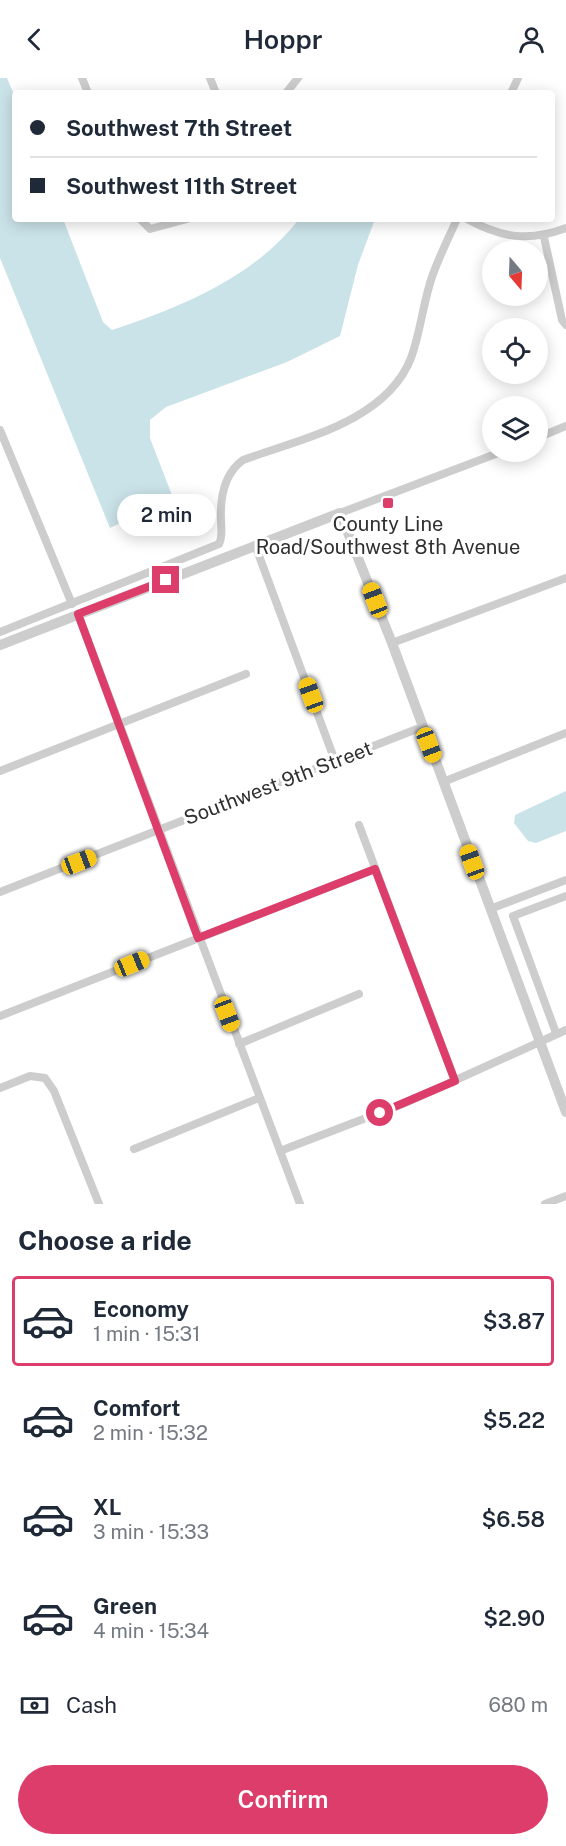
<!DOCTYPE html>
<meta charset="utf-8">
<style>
:root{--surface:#fff;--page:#f2f2f3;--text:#1f2937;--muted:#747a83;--line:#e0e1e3;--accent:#dc3d6a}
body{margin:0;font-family:"Public Sans",sans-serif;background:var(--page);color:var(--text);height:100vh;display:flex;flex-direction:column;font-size:22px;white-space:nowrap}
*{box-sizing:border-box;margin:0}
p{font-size:20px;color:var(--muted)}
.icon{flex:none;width:33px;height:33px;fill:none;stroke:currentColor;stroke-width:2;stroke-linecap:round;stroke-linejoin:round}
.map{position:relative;height:1126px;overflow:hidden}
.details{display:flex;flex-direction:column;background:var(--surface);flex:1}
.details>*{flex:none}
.hud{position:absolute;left:12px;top:12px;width:543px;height:132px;border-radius:6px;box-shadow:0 3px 15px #0003;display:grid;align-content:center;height:132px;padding:0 18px;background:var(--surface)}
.needle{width:39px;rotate:161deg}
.controls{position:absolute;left:482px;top:162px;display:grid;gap:12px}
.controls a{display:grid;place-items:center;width:66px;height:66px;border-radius:50%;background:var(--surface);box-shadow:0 3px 15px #0003;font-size:30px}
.end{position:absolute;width:27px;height:27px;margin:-14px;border:8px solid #dc3d6a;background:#fff;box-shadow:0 0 0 3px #fff}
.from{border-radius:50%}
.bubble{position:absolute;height:42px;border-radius:21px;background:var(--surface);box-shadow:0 3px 15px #0003;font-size:20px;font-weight:600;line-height:42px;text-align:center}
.car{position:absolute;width:18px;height:36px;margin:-18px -9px;border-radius:8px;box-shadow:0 0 4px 2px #0007;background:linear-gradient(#f5c518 24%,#345 0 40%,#f5c518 0 76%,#345 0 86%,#f5c518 0)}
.hud b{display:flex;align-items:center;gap:21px;height:57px;font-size:22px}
.hud b+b{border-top:2px solid var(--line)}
.hud i{width:15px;height:15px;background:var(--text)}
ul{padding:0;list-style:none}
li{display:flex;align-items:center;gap:18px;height:90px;margin:0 12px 9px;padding:0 6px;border:3px solid transparent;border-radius:6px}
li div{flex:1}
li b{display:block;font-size:22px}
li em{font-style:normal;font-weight:600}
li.on{border-color:var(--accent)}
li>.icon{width:54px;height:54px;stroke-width:1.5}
h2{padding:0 18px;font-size:27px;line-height:72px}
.pay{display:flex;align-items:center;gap:15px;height:66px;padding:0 18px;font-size:22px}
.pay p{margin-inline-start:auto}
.cta{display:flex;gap:12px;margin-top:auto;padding:12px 18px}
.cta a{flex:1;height:69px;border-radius:36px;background:var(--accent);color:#fff;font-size:24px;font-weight:600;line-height:69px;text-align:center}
header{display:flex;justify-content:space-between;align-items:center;height:78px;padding:0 18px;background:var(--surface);font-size:27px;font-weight:600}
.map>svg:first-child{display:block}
.water{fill:#cae3e9}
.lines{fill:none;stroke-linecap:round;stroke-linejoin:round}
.minor{stroke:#cdcdcd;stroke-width:8}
.tertiary{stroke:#cdcdcd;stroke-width:10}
.route{stroke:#dc3d6a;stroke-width:8}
.poi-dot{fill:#dc3d6a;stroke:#fff;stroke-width:2}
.labels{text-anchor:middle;stroke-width:6;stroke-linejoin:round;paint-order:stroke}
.poi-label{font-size:20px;fill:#303030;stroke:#fff}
.street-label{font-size:20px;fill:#303030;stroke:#fff}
</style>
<header><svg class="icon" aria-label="back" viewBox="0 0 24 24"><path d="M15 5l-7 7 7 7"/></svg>Hoppr<svg class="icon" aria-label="person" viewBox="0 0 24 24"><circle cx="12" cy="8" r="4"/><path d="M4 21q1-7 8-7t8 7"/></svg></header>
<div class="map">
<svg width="566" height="1126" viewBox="0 0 566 1126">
<rect width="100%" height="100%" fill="#fff"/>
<!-- water -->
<g class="water">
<path d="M0,0h7l8,19v122h48l40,103 9,8c67,-22 143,-53 187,-111h76l-17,46 -18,71 -53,26 -121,45 -16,13v18l23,60 -63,30 -110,-270z"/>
<path d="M566,713v40l-30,12 -8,-2 -14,-18 1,-8z"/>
</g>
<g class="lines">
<!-- minor -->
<g class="minor">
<path d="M82,0l6,15"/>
<path d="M210,0l6,15"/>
<path d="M286,15l12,-15"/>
<path d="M511,15l7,-15"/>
<path d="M140,141l10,10 37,-10"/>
<path d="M467,141c35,19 62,23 99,9"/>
<path d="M544,159l18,83 4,5"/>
<path d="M0,352l72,174"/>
<path d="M537,360l29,-12"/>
<path d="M340,435l161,-61"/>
<path d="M255,467l80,216"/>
<path d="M78,536l222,590"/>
<path d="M0,554l219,-88c4,-8 2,-15 2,-24 -1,-23 4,-47 22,-60 57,-21 143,-38 168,-102 10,-27 12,-57 22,-84 7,-19 16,-37 24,-55"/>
<path d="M392,565l174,-65"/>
<path d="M0,693l246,-97"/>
<path d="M443,704l123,-49"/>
<path d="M359,747l96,256"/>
<path d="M0,814l422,-165"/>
<path d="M490,831l76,-29"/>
<path d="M0,938l375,-147"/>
<path d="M556,955l-43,-117 53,-20"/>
<path d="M239,966l120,-50"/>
<path d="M0,1010l30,-12 15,2 9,13 45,113"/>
<path d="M134,1071l125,-51"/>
<path d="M280,1073l125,-48 161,-73"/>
<path d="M545,1126l21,-8"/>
</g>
<!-- tertiary -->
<path class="tertiary" d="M0,567l340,-132 52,130 174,469"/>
</g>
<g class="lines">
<!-- route -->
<path class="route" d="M166,502l-88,34 120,324 177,-69 80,212 -75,32"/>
</g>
<!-- markers -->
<rect class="poi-dot" x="382" y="419" width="12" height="12" rx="3"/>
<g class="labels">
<!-- poi labels -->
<g class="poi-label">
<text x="388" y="453">County Line<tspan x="388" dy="23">Road/Southwest 8th Avenue</tspan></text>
</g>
<!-- street labels -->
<g class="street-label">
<text transform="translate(278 705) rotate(-21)" y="7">Southwest 9th Street</text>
</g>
</g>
</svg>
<div class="controls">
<a><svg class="needle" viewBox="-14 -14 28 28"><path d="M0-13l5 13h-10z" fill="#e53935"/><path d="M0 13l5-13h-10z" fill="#747a83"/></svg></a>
<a><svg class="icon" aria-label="locate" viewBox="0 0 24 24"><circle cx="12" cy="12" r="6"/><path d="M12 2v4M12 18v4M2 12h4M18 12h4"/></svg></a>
<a><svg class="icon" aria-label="layers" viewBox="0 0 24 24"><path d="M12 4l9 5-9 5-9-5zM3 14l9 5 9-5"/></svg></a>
</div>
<i class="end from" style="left:380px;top:1035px"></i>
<i class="end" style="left:166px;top:502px"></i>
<div class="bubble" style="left:117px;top:416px;width:99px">2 min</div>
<i class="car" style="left:375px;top:522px;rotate:339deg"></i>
<i class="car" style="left:311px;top:617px;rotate:340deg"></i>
<i class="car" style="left:429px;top:667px;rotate:159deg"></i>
<i class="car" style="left:79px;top:784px;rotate:69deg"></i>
<i class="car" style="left:472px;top:784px;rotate:340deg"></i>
<i class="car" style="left:132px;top:886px;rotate:68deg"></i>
<i class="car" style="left:227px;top:936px;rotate:159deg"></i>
<div class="hud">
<b><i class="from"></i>Southwest 7th Street</b>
<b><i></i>Southwest 11th Street</b>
</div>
</div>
<section class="details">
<h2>Choose a ride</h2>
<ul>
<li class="on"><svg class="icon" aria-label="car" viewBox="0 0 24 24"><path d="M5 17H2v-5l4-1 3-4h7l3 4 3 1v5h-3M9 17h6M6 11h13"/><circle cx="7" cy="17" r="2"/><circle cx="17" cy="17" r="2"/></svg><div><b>Economy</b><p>1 min · 15:31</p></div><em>$3.87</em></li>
<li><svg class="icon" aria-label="car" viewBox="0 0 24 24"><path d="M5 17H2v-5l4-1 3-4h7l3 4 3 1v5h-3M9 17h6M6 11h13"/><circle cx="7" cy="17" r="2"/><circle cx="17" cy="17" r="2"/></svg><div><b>Comfort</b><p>2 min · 15:32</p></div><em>$5.22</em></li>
<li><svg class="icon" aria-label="car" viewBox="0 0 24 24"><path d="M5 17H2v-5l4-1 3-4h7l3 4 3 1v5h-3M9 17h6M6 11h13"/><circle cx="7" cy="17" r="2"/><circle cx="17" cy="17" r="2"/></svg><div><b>XL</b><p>3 min · 15:33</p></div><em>$6.58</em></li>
<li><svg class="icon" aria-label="car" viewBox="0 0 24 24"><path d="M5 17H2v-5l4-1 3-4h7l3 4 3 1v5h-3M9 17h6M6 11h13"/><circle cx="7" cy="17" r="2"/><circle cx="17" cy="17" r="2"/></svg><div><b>Green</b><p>4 min · 15:34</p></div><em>$2.90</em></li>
</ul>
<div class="pay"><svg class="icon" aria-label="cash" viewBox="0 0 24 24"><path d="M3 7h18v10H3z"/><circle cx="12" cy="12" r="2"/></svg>Cash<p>680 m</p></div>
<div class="cta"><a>Confirm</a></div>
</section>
